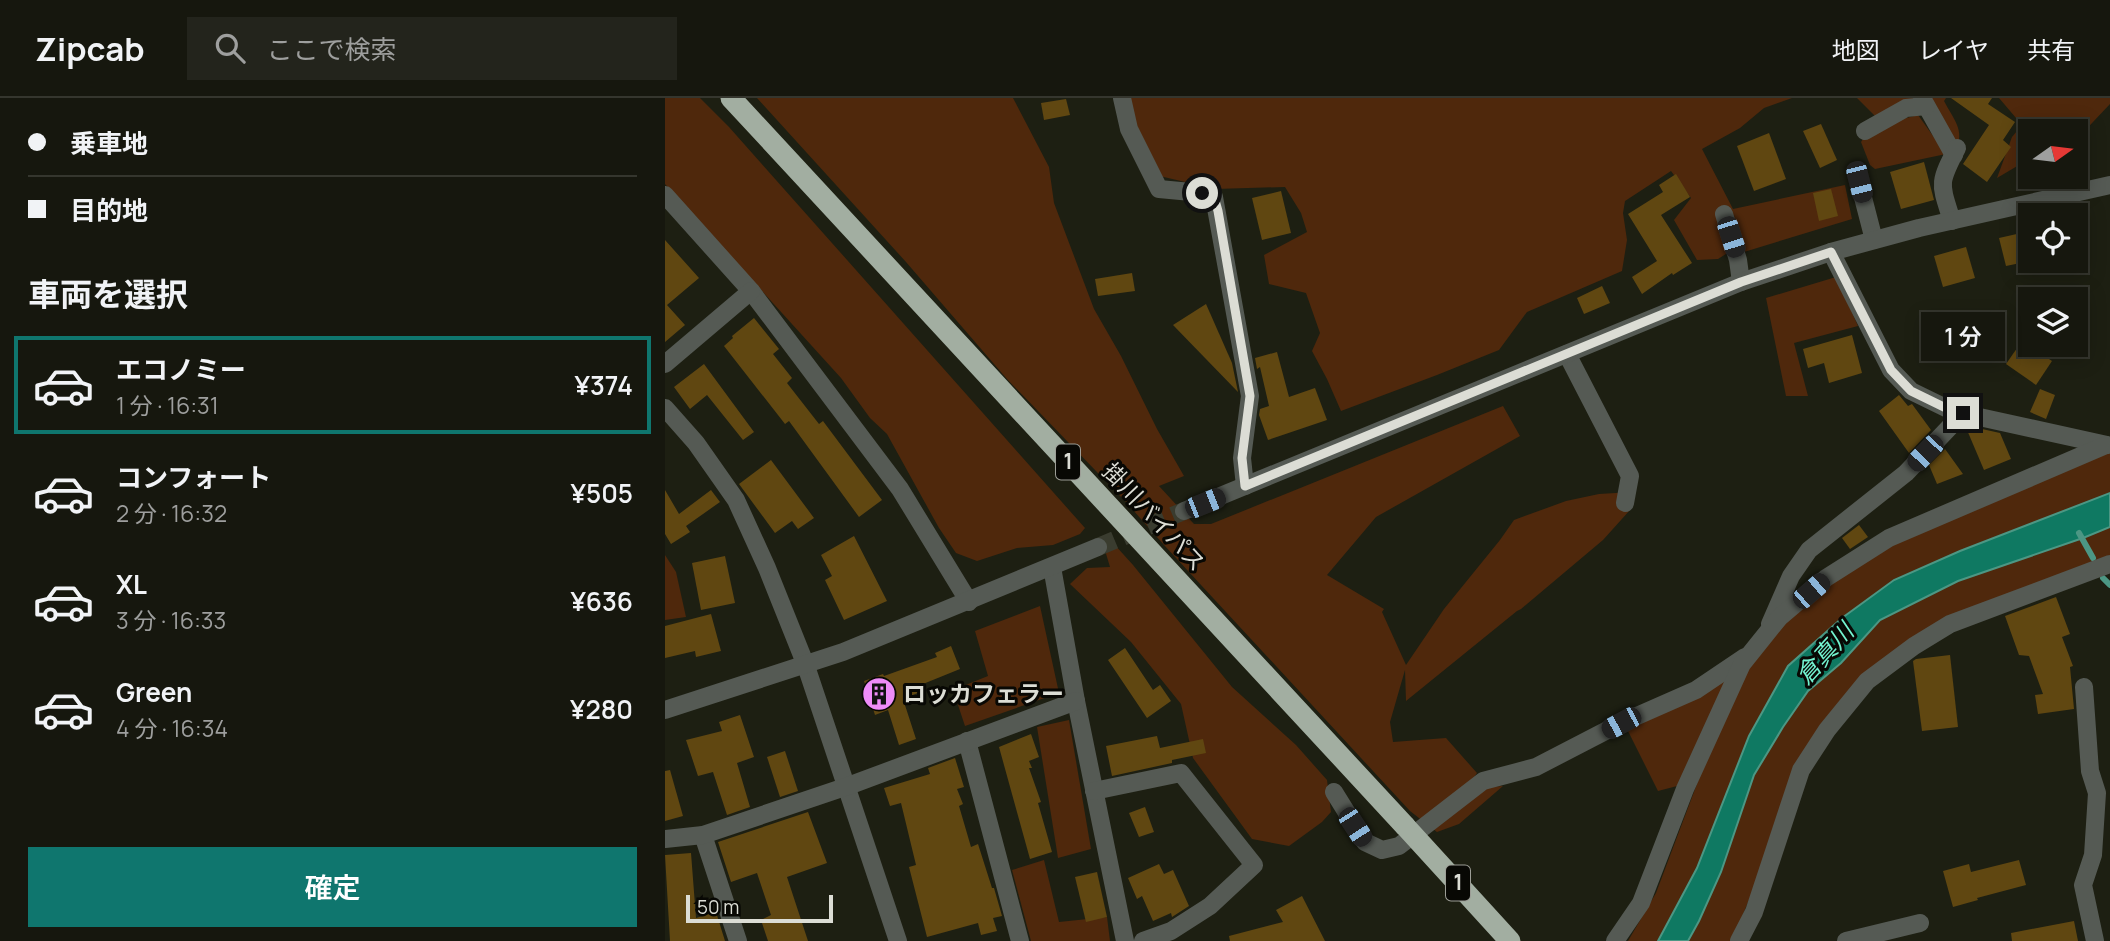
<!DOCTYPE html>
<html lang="ja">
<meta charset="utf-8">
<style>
:root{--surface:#16170e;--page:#23241c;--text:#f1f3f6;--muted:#9e9f9e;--line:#35362e;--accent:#0f766e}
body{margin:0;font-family:Manrope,"Noto Sans JP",sans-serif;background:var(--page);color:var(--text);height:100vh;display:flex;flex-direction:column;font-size:26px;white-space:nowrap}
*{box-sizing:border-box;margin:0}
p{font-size:23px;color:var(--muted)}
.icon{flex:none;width:38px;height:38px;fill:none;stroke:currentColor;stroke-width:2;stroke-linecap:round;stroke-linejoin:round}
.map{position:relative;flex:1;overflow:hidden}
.drawer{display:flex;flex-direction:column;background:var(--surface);width:665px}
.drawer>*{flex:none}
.banner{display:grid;align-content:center;height:154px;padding:0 28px;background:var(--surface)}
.needle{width:46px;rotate:76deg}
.controls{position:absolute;left:1353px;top:21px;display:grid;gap:14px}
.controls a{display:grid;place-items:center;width:70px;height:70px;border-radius:0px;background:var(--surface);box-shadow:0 4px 18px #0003,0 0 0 2px var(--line);font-size:35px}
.scale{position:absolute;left:21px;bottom:18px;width:147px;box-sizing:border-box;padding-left:7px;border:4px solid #dcddd5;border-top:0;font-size:19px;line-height:24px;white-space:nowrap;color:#dcddd5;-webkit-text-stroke:5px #080804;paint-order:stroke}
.end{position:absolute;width:32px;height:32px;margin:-16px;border:9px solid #dcddd5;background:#111;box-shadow:0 0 0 4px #111}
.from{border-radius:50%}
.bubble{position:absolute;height:49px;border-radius:0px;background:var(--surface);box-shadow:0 4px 18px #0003,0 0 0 2px var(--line);font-size:23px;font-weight:600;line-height:49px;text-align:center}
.car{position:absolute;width:21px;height:42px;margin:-21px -10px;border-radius:9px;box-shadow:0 0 5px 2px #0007;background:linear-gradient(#222 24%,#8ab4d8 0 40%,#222 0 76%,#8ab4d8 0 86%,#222 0)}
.banner b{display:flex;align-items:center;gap:24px;height:66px;font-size:26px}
.banner b+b{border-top:2px solid var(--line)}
.banner i{width:18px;height:18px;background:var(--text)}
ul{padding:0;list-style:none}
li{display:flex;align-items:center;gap:21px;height:98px;margin:0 14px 10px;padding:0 14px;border:4px solid transparent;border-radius:0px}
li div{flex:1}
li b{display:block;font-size:26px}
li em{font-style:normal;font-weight:600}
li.current{border-color:var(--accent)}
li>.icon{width:63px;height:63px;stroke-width:1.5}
h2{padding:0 28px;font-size:32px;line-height:84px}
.action{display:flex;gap:14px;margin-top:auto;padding:14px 28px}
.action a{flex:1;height:80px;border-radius:0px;background:var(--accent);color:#fff;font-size:28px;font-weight:600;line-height:80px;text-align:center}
header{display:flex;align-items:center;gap:42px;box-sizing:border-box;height:98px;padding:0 35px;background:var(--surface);border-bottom:2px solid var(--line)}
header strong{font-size:33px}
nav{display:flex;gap:38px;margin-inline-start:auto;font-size:24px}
.search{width:490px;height:63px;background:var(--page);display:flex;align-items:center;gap:18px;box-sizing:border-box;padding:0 24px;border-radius:0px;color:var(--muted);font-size:26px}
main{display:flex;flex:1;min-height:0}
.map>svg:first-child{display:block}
.green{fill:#4f280c}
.water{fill:#0f7962;stroke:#4c9784;stroke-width:2}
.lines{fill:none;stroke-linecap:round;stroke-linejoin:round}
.stream{stroke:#4c9784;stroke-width:6}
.building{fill:#604711}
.minor-tunnel{stroke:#3a3c2f;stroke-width:18;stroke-dasharray:18 9;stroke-linecap:butt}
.minor{stroke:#555a54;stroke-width:18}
.highway{stroke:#a2aea1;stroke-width:21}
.highway-bridge{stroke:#a2aea1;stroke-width:21}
.route{stroke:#dcddd5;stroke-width:9}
.labels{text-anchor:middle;stroke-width:6;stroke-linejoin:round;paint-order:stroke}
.shield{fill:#080804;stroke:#9c9d96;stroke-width:2}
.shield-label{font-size:21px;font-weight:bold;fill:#dcddd5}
.street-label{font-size:23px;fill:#dcddd5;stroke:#080804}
.poi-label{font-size:23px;font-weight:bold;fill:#dcddd5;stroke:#080804;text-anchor:start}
.water-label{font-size:24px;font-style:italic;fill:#73f3d0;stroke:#080804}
</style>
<header>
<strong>Zipcab</strong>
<div class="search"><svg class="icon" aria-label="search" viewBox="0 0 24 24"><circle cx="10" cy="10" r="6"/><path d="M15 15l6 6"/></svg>ここで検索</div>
<nav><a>地図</a><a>レイヤ</a><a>共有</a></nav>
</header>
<main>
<section class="drawer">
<div class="banner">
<b><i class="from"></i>乗車地</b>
<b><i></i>目的地</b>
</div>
<h2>車両を選択</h2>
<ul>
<li class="current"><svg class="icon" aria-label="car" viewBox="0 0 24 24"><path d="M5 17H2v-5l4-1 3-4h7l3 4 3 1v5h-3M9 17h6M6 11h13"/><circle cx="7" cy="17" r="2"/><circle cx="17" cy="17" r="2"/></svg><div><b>エコノミー</b><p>1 分 · 16:31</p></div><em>¥374</em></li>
<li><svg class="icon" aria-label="car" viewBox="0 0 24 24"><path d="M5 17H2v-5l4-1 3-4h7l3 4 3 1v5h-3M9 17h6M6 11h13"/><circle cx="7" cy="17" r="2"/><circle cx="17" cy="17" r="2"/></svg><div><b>コンフォート</b><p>2 分 · 16:32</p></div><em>¥505</em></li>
<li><svg class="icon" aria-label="car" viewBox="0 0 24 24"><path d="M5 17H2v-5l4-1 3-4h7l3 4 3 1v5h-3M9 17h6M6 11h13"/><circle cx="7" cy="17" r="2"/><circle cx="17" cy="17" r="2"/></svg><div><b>XL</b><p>3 分 · 16:33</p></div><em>¥636</em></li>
<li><svg class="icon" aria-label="car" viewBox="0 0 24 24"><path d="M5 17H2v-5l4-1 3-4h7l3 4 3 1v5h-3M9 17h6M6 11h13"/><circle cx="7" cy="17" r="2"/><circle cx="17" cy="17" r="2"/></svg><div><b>Green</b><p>4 分 · 16:34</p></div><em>¥280</em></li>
</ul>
<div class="action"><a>確定</a></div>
</section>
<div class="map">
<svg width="1445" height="843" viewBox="0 0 1445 843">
<rect width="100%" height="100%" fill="#1d1f12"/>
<!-- green -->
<g class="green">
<path d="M0,0h35l29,29 356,401 -5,6 -27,11 -36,3 -40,13 -21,-8 -17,-25 -52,-94 -17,-16 -29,-40 -176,-194z"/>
<path d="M92,0h256l36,69 5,36 40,106 27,47 36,73 27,47 -25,10 35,38h17l292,-118 17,30 -144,81 -49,58 57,34 -2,3 24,53 38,-56 56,-69 14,-20 52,-19 33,-7 33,-2 -2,18 -27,30 -82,69 -4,2 -111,90 -1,-31 -15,52 3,20 53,-4 31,35 -5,7 2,8 29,-2 -44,38 -22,8 -27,-21 -246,-266 -39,-44 8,-5 -9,4 -117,-121 -101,-117z"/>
<path d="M458,0h669l-28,10 -24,20 -38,21 31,60 112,-24 7,34 -108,33 -10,-38 6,31 -22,14 -21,1 -23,-40 17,-22 -20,-27 -46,30 -2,12 4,27 -5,31 -95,41 -28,38 -62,25 -96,36 -14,-32 -15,-28 8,-18 -14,-40 -37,-9 -5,-29 43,-23 -6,-19 -16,-26 -70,2 -64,-15z"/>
<path d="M1192,0h89l-2,3c11,21 23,31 9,54l-31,-46 -43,11z"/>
<path d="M1334,0h111v6l-34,36 -1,-9h-45v34h-11l-22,13 15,-41 10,-12z"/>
<path d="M1253,17l28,39 -71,15 -5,-4 -9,-23 10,-15z"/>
<path d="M1171,179l22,49 -64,17 14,53h-22l-20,-98z"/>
<path d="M1445,349v117l-229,99 -85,123 -64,155h-104l28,-48 86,-229 69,-73 107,-65z"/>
<path d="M449,446l19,21 99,122 64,58 31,35 4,32 -9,10 -33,24 -37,-7 -59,-81 -12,-54 -50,-62 -61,-58 17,-16 23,-1 -6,-20z"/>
<path d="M0,457l11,17 10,45 -21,3z"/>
<path d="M375,508l19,87 -94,33 -12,-36 35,-14 -13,-45z"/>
<path d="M1066,574l-50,113 -23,6 -30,-60z"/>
<path d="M404,622l22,129 -33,9 -21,-131z"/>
<path d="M379,762l15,62 48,-5 3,24h-79l-19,-71z"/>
</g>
<!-- water -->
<path class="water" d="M1445,395v34l-27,11 -125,43 -78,39 -39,43 -33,28 -25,36 -29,48 -33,97 -22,49 -11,20h-30l39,-73 52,-132 39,-70 54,-48 52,-38 66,-29z"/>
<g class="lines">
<!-- stream -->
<g class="stream">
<path d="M1414,435l14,25"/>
<path d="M1438,480l7,7"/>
</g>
</g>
<!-- building -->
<g class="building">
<path d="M1286,0h41l-4,6 27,18 -12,18 8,7 -24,35 -24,-18 26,-39z"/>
<path d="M401,1l4,16 -26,5 -3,-17z"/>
<path d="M1156,26l16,36 -17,8 -17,-37z"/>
<path d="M1104,35l17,46 -32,12 -17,-45z"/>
<path d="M1259,64l10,38 -33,9 -11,-37z"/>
<path d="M1011,76l14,23 -29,18 31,48 -19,12 -1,-2 -30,21 -10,-17 25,-16 -29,-47 35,-22 -4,-7z"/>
<path d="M1166,91l7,27 -19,5 -6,-28z"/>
<path d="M616,93l10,42 -29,7 -10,-42z"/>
<path d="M1365,133v30l-24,5 -7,-28z"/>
<path d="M0,142l34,38 -32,27 18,20 -20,17z"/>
<path d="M1301,149l9,31 -32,9 -9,-31z"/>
<path d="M467,175l3,18 -37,5 -3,-17z"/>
<path d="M937,188l8,17 -26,11 -7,-16z"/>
<path d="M541,206l26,59 6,29 -65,-67z"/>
<path d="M89,220l25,31 -6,5 19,24 -5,5 32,41 4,-3 59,79 -23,17 -70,-96 -4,3 -61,-78 9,-8 -1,-2z"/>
<path d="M1187,237l10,38 -33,10 -5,-20 -16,5 -5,-19z"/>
<path d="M1357,243l30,20 -16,24 -30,-21z"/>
<path d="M612,254l12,45 26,-9 12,32 -59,20 -9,-25 1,-6 9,-3 -9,-39 -3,2 -2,-11z"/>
<path d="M39,266l50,68 -11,8 -36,-45 -17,14 -16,-22z"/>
<path d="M1375,291l15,6 -9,24 -16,-7z"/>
<path d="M1234,297l9,11 4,-2 19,26 -22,23 -30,-42z"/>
<path d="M1308,329l27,6 11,26 -27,11 -17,-40z"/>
<path d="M1280,351l18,25 -26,10 -8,-19z"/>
<path d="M106,362l43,58 -16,11 -6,-8 -17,12 -36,-49z"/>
<path d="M0,392l14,24 32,-24 9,12 -34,24 4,6 -19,12 -6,-10z"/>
<path d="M1194,427l9,12 -18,12 -8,-11z"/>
<path d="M189,438l33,65 -43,19 -19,-40 7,-4 -11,-21z"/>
<path d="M60,458l10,47 -34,7 -9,-47z"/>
<path d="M1391,499l14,37 -8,3 11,29 -3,1 4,42 -36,5 -3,-19 8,-1 -14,-38 -10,-1 -14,-39z"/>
<path d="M46,516l10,37 -25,6 -1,-6 -30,7v-32z"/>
<path d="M286,548l9,23 -37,15 2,6 -22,9 13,40 -17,6 -11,-35 -13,5 -11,-34 19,-7 1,2 53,-19 -2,-4z"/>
<path d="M460,550l28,42 7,-5 11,16 -24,17 -39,-58z"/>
<path d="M1285,557l8,72 -36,4 -9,-70 3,-2z"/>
<path d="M75,617l14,42 -17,6 13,44 -23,8 -14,-43 -15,4 -12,-36 36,-9 -3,-9z"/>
<path d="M366,636l8,23 -10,4 3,7h-3l12,34 -3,1 14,49 -22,7 -31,-112z"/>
<path d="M492,638l3,12 43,-9 3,14 -34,7v3l-60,13 -6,-30z"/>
<path d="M120,653l13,40 -18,6 -13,-40z"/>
<path d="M290,660l9,29 -7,2 6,15 -4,2 12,41 7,-3 14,44h2l8,28 -9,2 4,13 -16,4 -3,-12 -51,14 -18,-70 7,-2 -15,-62 -11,3 -6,-18 46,-14 -2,-6z"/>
<path d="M5,672l13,46 -18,5v-50z"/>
<path d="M480,709l9,25 -15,5 -10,-24z"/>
<path d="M143,714l19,51 -40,14 21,64h-40l-7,-21 10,-5 -14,-42 -26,9 -13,-40z"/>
<path d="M26,755l5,65 20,-6 9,29h-55l-5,-86z"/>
<path d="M1354,762l7,25 -49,13 1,2 -25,7 -10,-36 26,-7 2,8z"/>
<path d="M494,766l5,10 9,-4 16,36 -17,11 -1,-4 -18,8 -11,-25 -5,3 -9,-21z"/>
<path d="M432,774l10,45 -21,5 -11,-45z"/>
<path d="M637,798l23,45h-95l-1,-5 54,-14 -7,-12z"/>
<path d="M1409,823l4,20h-66l-1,-8z"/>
</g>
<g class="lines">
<!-- minor-tunnel -->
<path class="minor-tunnel" d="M433,449l86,-36"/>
<!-- minor -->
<g class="minor">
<path d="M457,0l7,31 30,60 43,4 12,4 36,199 -8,62 3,28"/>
<path d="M1257,0l32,57"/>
<path d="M1200,33l41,-23 20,-2"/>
<path d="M1194,84l15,58"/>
<path d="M0,97l86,96 149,198 69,113"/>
<path d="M1059,116l14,46 3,22"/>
<path d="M1287,123c-12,-38 -14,-37 5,-73"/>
<path d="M1166,154l60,118 20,21 41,20 155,34"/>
<path d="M902,256l63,122 -5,27"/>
<path d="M0,266l86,-73"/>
<path d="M0,310l31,35 40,57 31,68 38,95 93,278"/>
<path d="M519,413l557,-229 90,-30 88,-24 191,-43"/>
<path d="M387,469l24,134 49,240"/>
<path d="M1105,526l21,-48 18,-26 97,-77 57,-60"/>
<path d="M1419,589l6,84 7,22 -4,62 -10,30 12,56"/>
<path d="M0,612l178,-58 255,-105"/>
<path d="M302,643l53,200"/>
<path d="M429,693l87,-18 73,92 -44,41 -39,25 -28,10"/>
<path d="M669,694l31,50 17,8 17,-4 84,-65 53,-14 85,-44 75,-33 49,-33"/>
<path d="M38,737l35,106"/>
<path d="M0,741l38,-4 145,-49 228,-85"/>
<path d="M950,843l26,-38 44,-114 57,-125 37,-46 47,-40 63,-40 217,-93"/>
<path d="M1074,843l15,-29 47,-142 26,-40 40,-49 47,-35 36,-22 160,-60"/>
<path d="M1181,843l74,-18"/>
</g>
<!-- highway -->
<path class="highway" d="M66,0l674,728"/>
<!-- highway-bridge -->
<path class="highway-bridge" d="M740,728l105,115"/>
</g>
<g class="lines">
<!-- route -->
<path class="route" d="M537,95l12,4 4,14 32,185 -8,62 3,28 496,-204 90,-30 60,118 20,21 41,20 11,2"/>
</g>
<!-- icons -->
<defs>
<g id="building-disc" transform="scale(1.75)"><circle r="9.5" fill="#ee8cf8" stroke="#080804"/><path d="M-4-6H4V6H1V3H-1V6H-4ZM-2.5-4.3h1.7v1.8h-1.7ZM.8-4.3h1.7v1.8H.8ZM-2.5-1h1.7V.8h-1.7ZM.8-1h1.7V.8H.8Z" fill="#111"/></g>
</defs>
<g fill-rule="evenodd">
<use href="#building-disc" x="214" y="596"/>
</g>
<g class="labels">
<!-- shield labels -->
<g class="shield">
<rect x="391" y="346.5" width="24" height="35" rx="5"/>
<rect x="781" y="767.5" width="24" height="35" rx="5"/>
</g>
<g class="shield-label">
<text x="403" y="371">1</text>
<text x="793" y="792">1</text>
</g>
<!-- street labels -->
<g class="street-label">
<text transform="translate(489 419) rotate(47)" y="8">掛川バイパス</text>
</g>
<!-- poi labels -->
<g class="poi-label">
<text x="238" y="604">ロッカフェラー</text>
</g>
<!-- water labels -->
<g class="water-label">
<text transform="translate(1160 556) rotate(-48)" y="8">倉真川</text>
</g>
</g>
</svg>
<div class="controls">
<a><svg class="needle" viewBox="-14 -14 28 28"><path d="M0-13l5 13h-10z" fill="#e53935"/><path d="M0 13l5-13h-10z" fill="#9e9f9e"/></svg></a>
<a><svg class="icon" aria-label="locate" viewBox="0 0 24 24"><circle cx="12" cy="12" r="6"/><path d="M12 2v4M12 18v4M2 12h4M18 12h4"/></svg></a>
<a><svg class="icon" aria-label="layers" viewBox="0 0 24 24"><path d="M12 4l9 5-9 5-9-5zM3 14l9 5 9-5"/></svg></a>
</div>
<div class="scale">50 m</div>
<i class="end from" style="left:537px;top:95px"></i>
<i class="end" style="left:1298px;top:315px"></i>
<div class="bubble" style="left:1256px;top:214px;width:84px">1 分</div>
<i class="car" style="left:1194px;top:84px;rotate:166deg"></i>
<i class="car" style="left:1066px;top:139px;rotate:162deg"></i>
<i class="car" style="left:1260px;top:355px;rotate:224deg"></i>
<i class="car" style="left:540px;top:405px;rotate:68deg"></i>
<i class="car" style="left:1146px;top:493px;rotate:49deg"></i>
<i class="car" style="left:956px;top:625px;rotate:242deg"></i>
<i class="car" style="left:690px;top:729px;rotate:147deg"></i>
</div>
</main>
